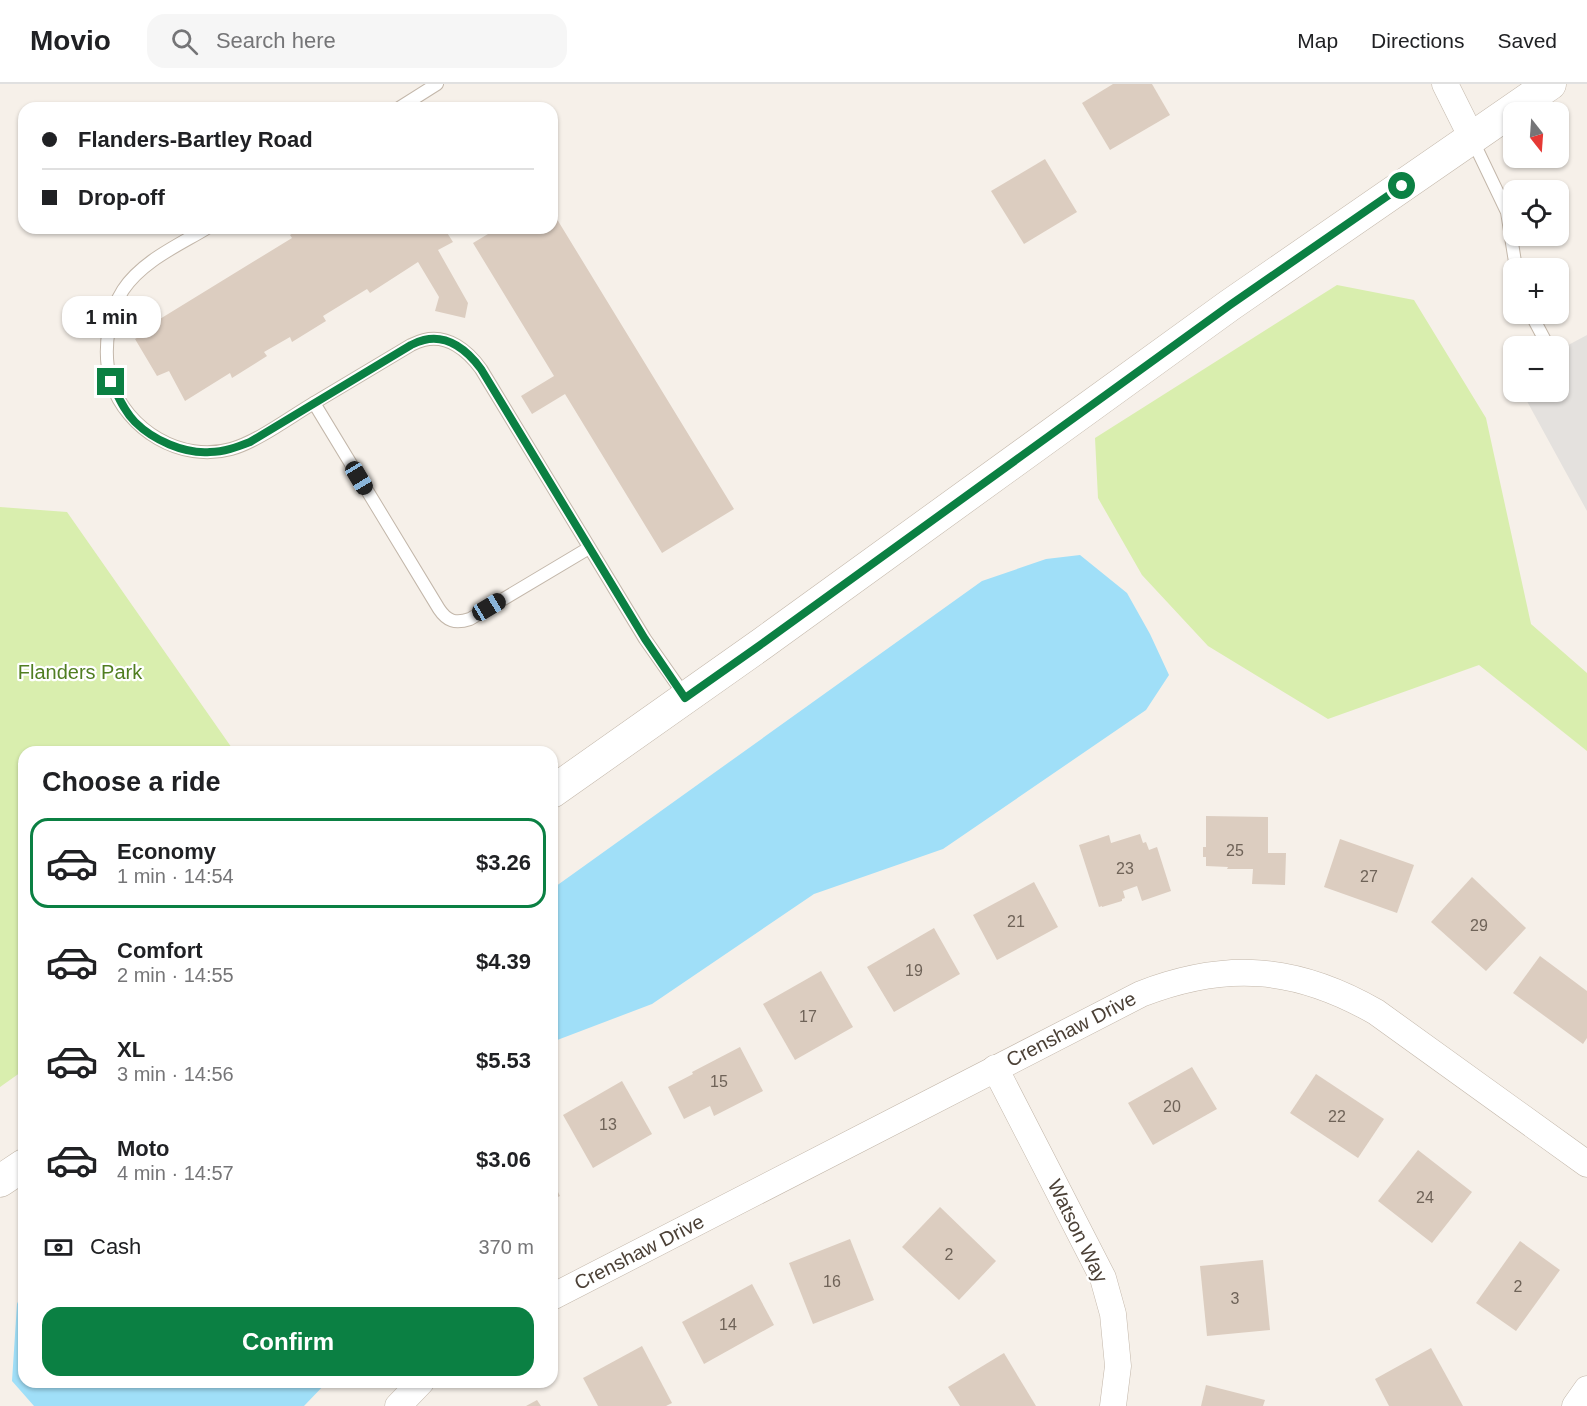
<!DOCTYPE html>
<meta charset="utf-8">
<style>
:root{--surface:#fff;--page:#f6f6f6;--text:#202124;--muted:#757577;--line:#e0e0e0;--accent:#0b8043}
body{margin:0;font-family:Arial,sans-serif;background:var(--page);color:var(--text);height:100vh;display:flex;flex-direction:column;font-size:22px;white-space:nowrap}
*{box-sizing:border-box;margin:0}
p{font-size:20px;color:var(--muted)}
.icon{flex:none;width:33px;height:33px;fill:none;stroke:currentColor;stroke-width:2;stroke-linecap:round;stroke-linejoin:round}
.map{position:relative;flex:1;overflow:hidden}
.sheet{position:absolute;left:18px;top:662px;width:540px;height:642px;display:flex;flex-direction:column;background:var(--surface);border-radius:18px;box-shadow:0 2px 4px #0004}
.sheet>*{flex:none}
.top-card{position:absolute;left:18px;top:18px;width:540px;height:132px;border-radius:18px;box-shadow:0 2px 4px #0004;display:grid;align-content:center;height:132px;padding:0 24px;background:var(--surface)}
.needle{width:39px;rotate:163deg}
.controls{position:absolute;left:1503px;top:18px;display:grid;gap:12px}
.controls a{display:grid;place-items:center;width:66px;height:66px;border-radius:12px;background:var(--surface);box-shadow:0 2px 4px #0004;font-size:30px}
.end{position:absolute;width:27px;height:27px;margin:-14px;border:8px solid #0b8043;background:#fff;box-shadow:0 0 0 3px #fff}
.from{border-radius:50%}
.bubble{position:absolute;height:42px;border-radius:18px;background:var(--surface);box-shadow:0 2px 4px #0004;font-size:20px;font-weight:700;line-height:42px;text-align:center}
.car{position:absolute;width:18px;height:36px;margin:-18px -9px;border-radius:8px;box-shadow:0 0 4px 2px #0007;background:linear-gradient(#222 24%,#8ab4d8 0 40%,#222 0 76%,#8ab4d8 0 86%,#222 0)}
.top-card b{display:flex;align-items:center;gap:21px;height:57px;font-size:22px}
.top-card b+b{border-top:2px solid var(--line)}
.top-card i{width:15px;height:15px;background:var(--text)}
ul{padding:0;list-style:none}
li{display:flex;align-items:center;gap:18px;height:90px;margin:0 12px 9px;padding:0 12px;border:3px solid transparent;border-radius:18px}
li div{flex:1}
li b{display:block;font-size:22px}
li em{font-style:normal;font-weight:700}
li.selected{border-color:var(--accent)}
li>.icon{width:54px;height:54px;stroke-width:1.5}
h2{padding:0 24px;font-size:27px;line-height:72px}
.pay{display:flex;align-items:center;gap:15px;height:66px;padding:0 24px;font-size:22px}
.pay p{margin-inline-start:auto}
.action{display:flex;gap:12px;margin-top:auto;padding:12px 24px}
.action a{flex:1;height:69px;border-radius:18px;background:var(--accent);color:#fff;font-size:24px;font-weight:700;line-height:69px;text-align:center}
header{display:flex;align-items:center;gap:36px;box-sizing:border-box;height:84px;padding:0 30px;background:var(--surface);border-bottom:2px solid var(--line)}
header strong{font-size:28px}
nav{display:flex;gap:33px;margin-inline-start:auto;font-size:21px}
.search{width:420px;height:54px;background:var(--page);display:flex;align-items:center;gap:15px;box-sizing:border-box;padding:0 21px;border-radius:18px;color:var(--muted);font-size:22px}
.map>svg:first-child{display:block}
.green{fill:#d9eeae}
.parking{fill:#e4e1de}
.water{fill:#a0dff8}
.building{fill:#dccdc0}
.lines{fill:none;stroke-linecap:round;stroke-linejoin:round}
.service-casing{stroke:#c3b7aa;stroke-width:14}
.minor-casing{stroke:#c3b7aa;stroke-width:27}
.tertiary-casing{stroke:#c3b7aa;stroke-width:33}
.service{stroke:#fff;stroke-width:12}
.minor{stroke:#fff;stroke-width:26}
.tertiary{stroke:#fff;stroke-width:32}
.route{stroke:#0b8043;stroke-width:8}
.labels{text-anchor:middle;stroke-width:4.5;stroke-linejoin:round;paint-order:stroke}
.number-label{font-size:16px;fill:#6f6358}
.park-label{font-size:20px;fill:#507e21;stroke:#fff}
.street-label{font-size:20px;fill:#4b4036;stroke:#fff}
</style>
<header>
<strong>Movio</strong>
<div class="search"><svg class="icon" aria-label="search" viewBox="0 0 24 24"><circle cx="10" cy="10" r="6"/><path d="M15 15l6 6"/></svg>Search here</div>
<nav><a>Map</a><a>Directions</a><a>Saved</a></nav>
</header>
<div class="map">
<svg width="1587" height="1322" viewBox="0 0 1587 1322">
<rect width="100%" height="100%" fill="#f6f0e9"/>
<!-- green -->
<g class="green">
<path d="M1337,201l77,15 72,118 45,206 56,49v78l-108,-86 -151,54 -120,-73 -66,-71 -44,-77 -3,-60z"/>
<path d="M0,423l67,5 167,239 -210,1v318l-24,17z"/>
</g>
<!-- parking -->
<path class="parking" d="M1587,251v176l-65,-119h36l1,-42z"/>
<!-- water -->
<g class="water">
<path d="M1080,471l47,38 23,41 19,41 -23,35 -203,139 -129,45 -162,110 -100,38v-153l430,-308 64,-22z"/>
<path d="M24,1204v94h303l-23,24h-270l-22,-25 5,-77z"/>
</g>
<!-- building -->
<g class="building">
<path d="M1113,0h39l18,31 -60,35 -28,-47z"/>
<path d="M1045,75l32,53 -53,32 -33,-53z"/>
<path d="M552,127l182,298 -72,44 -97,-159 -33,20 -11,-18 33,-20 -81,-133 25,-15h54z"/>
<path d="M301,144h143l9,14 -15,8 30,53 -3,15 -30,-7 4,-14 -21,-35 -48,31 -3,-4 -44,27 3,5 -34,21 -2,-5 -26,15 3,4 -35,22 -2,-5 -45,28 -16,-30 -12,5 -22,-37 9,-5 -2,-4 150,-92 -2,-3z"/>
<path d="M1206,732l62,1v36h18l-1,32 -33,-1 1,-15h-26l1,-2 -22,-1v-9h-3v-10h3z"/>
<path d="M1140,750l3,9 3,-1 3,8 8,-3 14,44 -29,10 -5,-15 -14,5 2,7 -3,1v2l-20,6v-1l-3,1 -20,-62 30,-10 2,8z"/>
<path d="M1340,755l74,26 -17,48 -73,-26z"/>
<path d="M1472,793l54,51 -40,43 -55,-49z"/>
<path d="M1034,798l24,45 -61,33 -24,-45z"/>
<path d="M934,844l26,46 -66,38 -27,-45z"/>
<path d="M1540,872l47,35v47l-4,6 -70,-51z"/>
<path d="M821,887l32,56 -58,33 -32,-56z"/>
<path d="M740,963l23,44 -49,25 -4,-10 -26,13 -16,-32 25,-13 -1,-2z"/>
<path d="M1192,983l25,42 -64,36 -25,-42z"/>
<path d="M1316,990l68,45 -26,39 -68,-45z"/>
<path d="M622,997l30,53 -59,34 -30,-53z"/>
<path d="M1418,1066l54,42 -40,51 -54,-42z"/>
<path d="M552,1096l8,16 -8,4z"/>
<path d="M940,1123l56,54 -37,39 -57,-53z"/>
<path d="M850,1155l24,61 -61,24 -24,-61z"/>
<path d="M1520,1157l40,29 -44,61 -40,-28z"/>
<path d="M1263,1176l7,70 -63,6 -7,-70z"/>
<path d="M752,1200l22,41 -70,39 -22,-42z"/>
<path d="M642,1262l30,57 -6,3h-68l-15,-28z"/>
<path d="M1431,1264l32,58h-74l-14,-27z"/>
<path d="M1004,1269l32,53h-76l-12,-19z"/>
<path d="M1206,1301l59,15 -2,6h-62z"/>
<path d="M537,1316l4,6h-15z"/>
</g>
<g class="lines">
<!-- service casing -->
<g class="service-casing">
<g id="service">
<path d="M399,24l38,-24"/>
<path d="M1472,55l35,73 9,56"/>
<path d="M207,144c-28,17 -65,33 -84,62 -7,11 -12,25 -14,38 -3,17 -3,37 2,54 16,48 70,81 120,67 26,-7 59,-32 83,-46"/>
<path d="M1531,230l17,32"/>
<path d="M589,464l-119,71c-15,5 -23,2 -31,-10l-125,-206 97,-58c4,-2 9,-4 13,-5 24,-6 44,11 57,29l164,270 40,57"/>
</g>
</g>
<!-- minor casing -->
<g class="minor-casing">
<g id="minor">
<path d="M1445,0l27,54"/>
<path d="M995,984l108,210 10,36 5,52 -5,40"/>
<path d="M552,1213l589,-303c85,-33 155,-28 235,18l211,152"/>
<path d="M398,1322l23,-24"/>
<path d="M1575,1322l12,-17"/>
</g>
</g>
<!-- tertiary casing -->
<g class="tertiary-casing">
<g id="tertiary">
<path d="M552,708l211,-149 467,-338 320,-221"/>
<path d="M0,1097l24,-16"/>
</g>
</g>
<!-- service -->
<use href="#service" class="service"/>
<!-- minor -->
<use href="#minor" class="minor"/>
<!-- tertiary -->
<use href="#tertiary" class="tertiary"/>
</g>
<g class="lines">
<!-- route -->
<path class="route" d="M111,298c7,14 13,29 24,40 18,18 49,32 75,30 14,0 27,-5 40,-10l161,-97c4,-2 9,-4 13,-5 24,-6 44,11 57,29l164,270 40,59 78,-55 467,-338 172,-119"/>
</g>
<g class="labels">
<!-- number labels -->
<g class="number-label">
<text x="1235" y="772">25</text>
<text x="1125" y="790">23</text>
<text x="1369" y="798">27</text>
<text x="1016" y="843">21</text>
<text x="1479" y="847">29</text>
<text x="914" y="892">19</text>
<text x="808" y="938">17</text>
<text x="719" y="1003">15</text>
<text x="1172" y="1028">20</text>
<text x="1337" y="1038">22</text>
<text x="608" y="1046">13</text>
<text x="1425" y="1119">24</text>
<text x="949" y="1176">2</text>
<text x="832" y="1203">16</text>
<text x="1518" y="1208">2</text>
<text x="1235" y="1220">3</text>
<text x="728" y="1246">14</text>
</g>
<!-- park labels -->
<g class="park-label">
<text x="80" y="595">Flanders Park</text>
</g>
<!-- street labels -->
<g class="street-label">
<text transform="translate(1071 945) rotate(-27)" y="7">Crenshaw Drive</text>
<text transform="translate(1078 1147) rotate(64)" y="7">Watson Way</text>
<text transform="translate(639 1168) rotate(-27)" y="7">Crenshaw Drive</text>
</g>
</g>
</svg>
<div class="controls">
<a><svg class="needle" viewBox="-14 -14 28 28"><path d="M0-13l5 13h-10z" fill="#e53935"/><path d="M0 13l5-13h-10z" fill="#757577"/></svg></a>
<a><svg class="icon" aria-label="locate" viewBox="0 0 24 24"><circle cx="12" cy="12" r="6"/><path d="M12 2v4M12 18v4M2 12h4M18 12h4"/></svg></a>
<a>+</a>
<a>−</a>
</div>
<i class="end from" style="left:1402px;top:102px"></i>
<i class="end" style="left:111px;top:298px"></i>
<div class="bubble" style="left:62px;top:212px;width:99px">1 min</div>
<i class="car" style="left:359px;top:394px;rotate:149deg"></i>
<i class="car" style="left:489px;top:523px;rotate:59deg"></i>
<div class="top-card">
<b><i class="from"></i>Flanders-Bartley Road</b>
<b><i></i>Drop-off</b>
</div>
<section class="sheet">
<h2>Choose a ride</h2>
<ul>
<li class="selected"><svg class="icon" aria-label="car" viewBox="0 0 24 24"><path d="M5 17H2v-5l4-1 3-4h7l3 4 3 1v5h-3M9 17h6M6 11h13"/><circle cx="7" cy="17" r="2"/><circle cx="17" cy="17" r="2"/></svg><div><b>Economy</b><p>1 min · 14:54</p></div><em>$3.26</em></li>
<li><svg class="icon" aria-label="car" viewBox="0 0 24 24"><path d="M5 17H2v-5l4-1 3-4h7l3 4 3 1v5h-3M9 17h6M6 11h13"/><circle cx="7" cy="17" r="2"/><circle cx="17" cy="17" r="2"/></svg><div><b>Comfort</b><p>2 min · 14:55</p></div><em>$4.39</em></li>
<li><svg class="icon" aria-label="car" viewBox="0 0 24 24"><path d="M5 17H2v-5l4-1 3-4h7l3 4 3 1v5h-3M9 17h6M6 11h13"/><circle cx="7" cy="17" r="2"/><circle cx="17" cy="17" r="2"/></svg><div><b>XL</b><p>3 min · 14:56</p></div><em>$5.53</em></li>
<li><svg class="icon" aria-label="car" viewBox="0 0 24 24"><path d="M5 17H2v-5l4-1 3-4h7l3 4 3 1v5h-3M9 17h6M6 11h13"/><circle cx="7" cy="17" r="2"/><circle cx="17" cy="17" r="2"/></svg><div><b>Moto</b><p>4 min · 14:57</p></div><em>$3.06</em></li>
</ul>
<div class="pay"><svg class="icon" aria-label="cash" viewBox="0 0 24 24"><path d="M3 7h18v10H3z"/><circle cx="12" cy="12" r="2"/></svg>Cash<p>370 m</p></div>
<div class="action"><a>Confirm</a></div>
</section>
</div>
